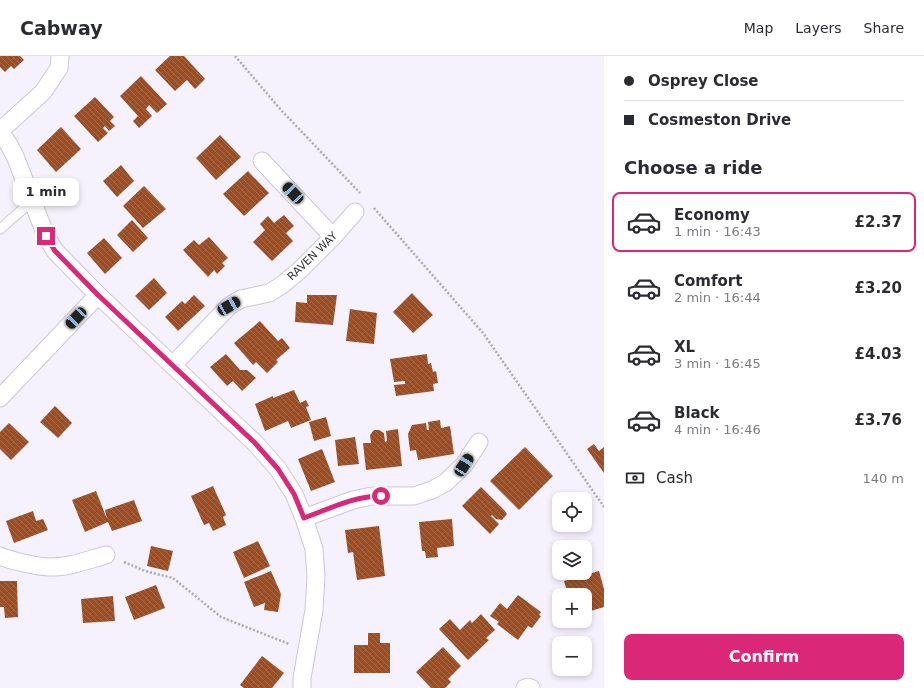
<!DOCTYPE html>
<meta charset="utf-8">
<style>
:root{--surface:#fff;--page:#f7f7f7;--text:#2b2b33;--muted:#7c7c81;--line:#e1e1e2;--accent:#db2777}
body{margin:0;font-family:"DejaVu Sans",sans-serif;background:var(--page);color:var(--text);height:100vh;display:flex;flex-direction:column;font-size:15px;white-space:nowrap}
*{box-sizing:border-box;margin:0}
p{font-size:13px;color:var(--muted)}
.icon{flex:none;width:22px;height:22px;fill:none;stroke:currentColor;stroke-width:2;stroke-linecap:round;stroke-linejoin:round}
.map{position:relative;flex:1;overflow:hidden}
.sheet{display:flex;flex-direction:column;background:var(--surface);width:320px}
.sheet>*{flex:none}
.guide{display:grid;align-content:center;height:88px;padding:0 20px;background:var(--surface)}
.buttons{position:absolute;left:552px;top:436px;display:grid;gap:8px}
.buttons a{display:grid;place-items:center;width:40px;height:40px;border-radius:8px;background:var(--surface);box-shadow:0 2px 6px #0003;font-size:20px}
.end{position:absolute;width:18px;height:18px;margin:-9px;border:5px solid #db2777;background:#fff;box-shadow:0 0 0 2px #fff}
.from{border-radius:50%}
.bubble{position:absolute;height:28px;border-radius:8px;background:var(--surface);box-shadow:0 2px 6px #0003;font-size:13px;font-weight:700;line-height:28px;text-align:center}
.car{position:absolute;width:12px;height:24px;margin:-12px -6px;border-radius:5px;box-shadow:0 0 3px 1px #0007;background:linear-gradient(#222 24%,#8ab4d8 0 40%,#222 0 76%,#8ab4d8 0 86%,#222 0)}
.guide b{display:flex;align-items:center;gap:14px;height:38px;font-size:15px}
.guide b+b{border-top:1px solid var(--line)}
.guide i{width:10px;height:10px;background:var(--text)}
ul{padding:0;list-style:none}
li{display:flex;align-items:center;gap:12px;height:60px;margin:0 8px 6px;padding:0 12px;border:2px solid transparent;border-radius:8px}
li div{flex:1}
li b{display:block;font-size:15px}
li em{font-style:normal;font-weight:700}
li.on{border-color:var(--accent)}
li>.icon{width:36px;height:36px;stroke-width:1.5}
h2{padding:0 20px;font-size:18px;line-height:48px}
.pay{display:flex;align-items:center;gap:10px;height:44px;padding:0 20px;font-size:15px}
.pay p{margin-inline-start:auto}
.button{display:flex;gap:8px;margin-top:auto;padding:8px 20px}
.button a{flex:1;height:46px;border-radius:8px;background:var(--accent);color:#fff;font-size:16px;font-weight:700;line-height:46px;text-align:center}
header{display:flex;align-items:center;gap:24px;box-sizing:border-box;height:56px;padding:0 20px;background:var(--surface);border-bottom:1px solid var(--line)}
header strong{font-size:19px}
nav{display:flex;gap:22px;margin-inline-start:auto;font-size:14px}
main{display:flex;flex:1;min-height:0}
.map>svg:first-child{display:block}
.building{fill:url(#building-back-hatch)}
.lines{fill:none;stroke-linecap:round;stroke-linejoin:round}
.service-casing{stroke:#cec5e0;stroke-width:11}
.minor-casing{stroke:#cec5e0;stroke-width:19}
.path{stroke:#ada9b4;stroke-width:2.5;stroke-dasharray:2 2;stroke-linecap:butt}
.service{stroke:#fff;stroke-width:9}
.minor{stroke:#fff;stroke-width:17}
.route{stroke:#db2777;stroke-width:5}
.labels{text-anchor:middle;stroke-width:4;stroke-linejoin:round;paint-order:stroke}
.street-label{font-size:11px;fill:#35323c;stroke:#fff}
</style>
<header>
<strong>Cabway</strong>
<nav><a>Map</a><a>Layers</a><a>Share</a></nav>
</header>
<main>
<div class="map">
<svg width="604" height="632" viewBox="0 0 604 632">
<defs>
<pattern id="building-back-hatch" width="6" height="6" patternUnits="userSpaceOnUse"><rect width="6" height="6" fill="#9a4e25"/><path d="M-1 5l2 2M0 0l6 6M5-1l2 2" fill="none" stroke="#a46b4d"/></pattern>
</defs>
<rect width="100%" height="100%" fill="#f6f2fd"/>
<!-- building -->
<g class="building">
<path d="M0,0h20l4,4 -10,9 -3,-3 -6,6 -5,-5z"/>
<path d="M170,0h14l21,23 -10,10 -8,-9 -12,11 -20,-21z"/>
<path d="M141,20l26,28 -10,9 -8,-8 -3,4 6,7 -13,12 -6,-7 5,-5 -18,-20z"/>
<path d="M95,41l19,20 -4,4 5,5 -6,5 -4,-5 -2,2 5,5 -10,9 -24,-26z"/>
<path d="M61,71l20,22 -25,23 -19,-22z"/>
<path d="M220,79l21,22 -25,23 -20,-22z"/>
<path d="M121,109l13,16 -17,16 -14,-16z"/>
<path d="M248,115l21,22 -25,23 -21,-22z"/>
<path d="M144,130l22,23 -23,19 -20,-22z"/>
<path d="M284,159l10,11 -8,7 7,8 -21,20 -19,-19 12,-12 -5,-6 8,-8 6,7z"/>
<path d="M132,164l16,18 -15,14 -16,-17z"/>
<path d="M209,181l19,21 -6,5 3,3 -8,8 -3,-4 -6,7 -25,-27 11,-10 5,5z"/>
<path d="M104,182l18,20 -17,16 -18,-21z"/>
<path d="M154,222l13,15 -18,17 -14,-14z"/>
<path d="M412,237l21,22 -20,18 -20,-21z"/>
<path d="M194,239l11,11 -27,25 -13,-14 17,-16 3,3z"/>
<path d="M307,239h30l-4,30 -38,-3 1,-20 11,1z"/>
<path d="M350,253l27,4 -3,31 -28,-3z"/>
<path d="M260,265l18,20 4,-3 8,10 -14,12 2,2 -11,11 -11,-11 -3,3 -19,-22z"/>
<path d="M226,298l14,16h7l9,8 -14,13 -9,-10 -6,5 -17,-19z"/>
<path d="M427,298l1,10 3,-1 2,9 3,-1 2,12 -5,1 1,7 -38,5 -2,-11 11,-1v-3l-11,1 -4,-23z"/>
<path d="M294,334l6,13 6,-3 3,6 -3,1 5,13 -20,8 -3,-7 -23,10 -10,-27 18,-8v2z"/>
<path d="M55,350l17,17 -14,15 -18,-16z"/>
<path d="M326,361l5,19 -17,5 -5,-19z"/>
<path d="M440,364l1,8 9,-2 4,28 -36,6 -2,-10 -6,1 -2,-17 4,-9 14,-2 1,7h2l-1,-8z"/>
<path d="M9,367l20,19 -18,18 -11,-11v-17z"/>
<path d="M398,373l4,37 -36,4 -3,-27h8l-1,-8 4,-5h5l5,3 1,9 2,-1 -1,-10z"/>
<path d="M355,381l4,27 -21,2 -3,-26z"/>
<path d="M594,388l5,7 5,-4v26l-17,-24z"/>
<path d="M525,391l28,29 -34,34 -29,-29z"/>
<path d="M322,393l13,33 -24,9 -13,-32z"/>
<path d="M213,430l13,29 -3,2 3,8 -13,6 -4,-8 -5,2 -13,-29z"/>
<path d="M481,431l24,24 2,3 -5,6 -6,-1 -4,-4 -1,1 8,8 -9,10 -28,-28z"/>
<path d="M96,435l11,28 -2,-9 29,-10 8,21 -30,10 -4,-9 -23,10 -13,-32z"/>
<path d="M33,455l3,10 7,-2 5,11 -34,13 -8,-22z"/>
<path d="M452,463l2,27 -17,2 1,9 -12,1 -1,-7h-3l-3,-29z"/>
<path d="M379,470l6,50 -28,4 -4,-28 -5,1 -3,-23z"/>
<path d="M258,485l12,25 -26,12 -11,-26z"/>
<path d="M151,490l22,5 -5,20 -21,-5z"/>
<path d="M271,515l10,23 -3,18 -14,-2 1,-7 -11,4 -10,-25z"/>
<path d="M599,515l5,18v18l-17,5 -2,-5v-12h-17l-4,-14z"/>
<path d="M0,525h17l1,36 -13,1 -1,-11h-4z"/>
<path d="M156,529l9,23 -31,12 -9,-23z"/>
<path d="M518,539l23,17 -2,3 2,1 -9,12 -4,-2 -10,14 -21,-16 2,-2 -9,-6 10,-13 7,6z"/>
<path d="M113,540l2,25 -32,2 -2,-24z"/>
<path d="M481,558l14,16 -9,8 3,2 -21,20 -29,-31 11,-10 10,11 10,-10 2,3z"/>
<path d="M368,577h12v10h10v30h-36v-28h14z"/>
<path d="M443,591l18,19 -13,13 3,3 -6,6h-14l-15,-16z"/>
<path d="M262,600l22,17 -12,15h-28l-4,-3z"/>
</g>
<g class="lines">
<!-- service casing -->
<g class="service-casing">
<path id="service" d="M0,173l32,-28"/>
</g>
<!-- minor casing -->
<g class="minor-casing">
<g id="minor">
<path d="M0,75l43,-39 16,-24 1,-12"/>
<path d="M0,77l8,10 7,13 31,80 9,15 43,44 157,148 23,26 16,25 10,24 10,31 2,28 -2,33 -12,68v10"/>
<path d="M262,105l71,76"/>
<path d="M173,309l56,-59 12,-7 28,-6 13,-8 18,-15 33,-33 22,-25"/>
<path d="M0,342l98,-103"/>
<path d="M304,462l49,-18 19,-4h42l18,-6 13,-7 19,-18 15,-23"/>
<path d="M0,500c12,5 35,10 48,11 19,1 40,-7 58,-12"/>
<path d="M525,632l3,-1 3,1"/>
</g>
</g>
<!-- path -->
<g class="path">
<path d="M235,0l46,54 79,83"/>
<path d="M374,152l109,125 121,174"/>
<path d="M124,506l21,9 28,7 48,39 68,27"/>
</g>
<!-- service -->
<use href="#service" class="service"/>
<!-- minor -->
<use href="#minor" class="minor"/>
</g>
<g class="lines">
<!-- route -->
<path class="route" d="M46,180l9,15 43,44 157,148 23,26 16,25 10,24c25,-9 50,-22 77,-22"/>
</g>
<g class="labels">
<!-- street labels -->
<g class="street-label">
<text transform="translate(312 200) rotate(-44)" y="4">RAVEN WAY</text>
</g>
</g>
</svg>
<div class="buttons">
<a><svg class="icon" aria-label="locate" viewBox="0 0 24 24"><circle cx="12" cy="12" r="6"/><path d="M12 2v4M12 18v4M2 12h4M18 12h4"/></svg></a>
<a><svg class="icon" aria-label="layers" viewBox="0 0 24 24"><path d="M12 4l9 5-9 5-9-5zM3 14l9 5 9-5"/></svg></a>
<a>+</a>
<a>−</a>
</div>
<i class="end from" style="left:381px;top:440px"></i>
<i class="end" style="left:46px;top:180px"></i>
<div class="bubble" style="left:13px;top:122px;width:66px">1 min</div>
<i class="car" style="left:293px;top:137px;rotate:317deg"></i>
<i class="car" style="left:229px;top:250px;rotate:60deg"></i>
<i class="car" style="left:76px;top:262px;rotate:223deg"></i>
<i class="car" style="left:464px;top:409px;rotate:33deg"></i>
</div>
<section class="sheet">
<div class="guide">
<b><i class="from"></i>Osprey Close</b>
<b><i></i>Cosmeston Drive</b>
</div>
<h2>Choose a ride</h2>
<ul>
<li class="on"><svg class="icon" aria-label="car" viewBox="0 0 24 24"><path d="M5 17H2v-5l4-1 3-4h7l3 4 3 1v5h-3M9 17h6M6 11h13"/><circle cx="7" cy="17" r="2"/><circle cx="17" cy="17" r="2"/></svg><div><b>Economy</b><p>1 min · 16:43</p></div><em>£2.37</em></li>
<li><svg class="icon" aria-label="car" viewBox="0 0 24 24"><path d="M5 17H2v-5l4-1 3-4h7l3 4 3 1v5h-3M9 17h6M6 11h13"/><circle cx="7" cy="17" r="2"/><circle cx="17" cy="17" r="2"/></svg><div><b>Comfort</b><p>2 min · 16:44</p></div><em>£3.20</em></li>
<li><svg class="icon" aria-label="car" viewBox="0 0 24 24"><path d="M5 17H2v-5l4-1 3-4h7l3 4 3 1v5h-3M9 17h6M6 11h13"/><circle cx="7" cy="17" r="2"/><circle cx="17" cy="17" r="2"/></svg><div><b>XL</b><p>3 min · 16:45</p></div><em>£4.03</em></li>
<li><svg class="icon" aria-label="car" viewBox="0 0 24 24"><path d="M5 17H2v-5l4-1 3-4h7l3 4 3 1v5h-3M9 17h6M6 11h13"/><circle cx="7" cy="17" r="2"/><circle cx="17" cy="17" r="2"/></svg><div><b>Black</b><p>4 min · 16:46</p></div><em>£3.76</em></li>
</ul>
<div class="pay"><svg class="icon" aria-label="cash" viewBox="0 0 24 24"><path d="M3 7h18v10H3z"/><circle cx="12" cy="12" r="2"/></svg>Cash<p>140 m</p></div>
<div class="button"><a>Confirm</a></div>
</section>
</main>
